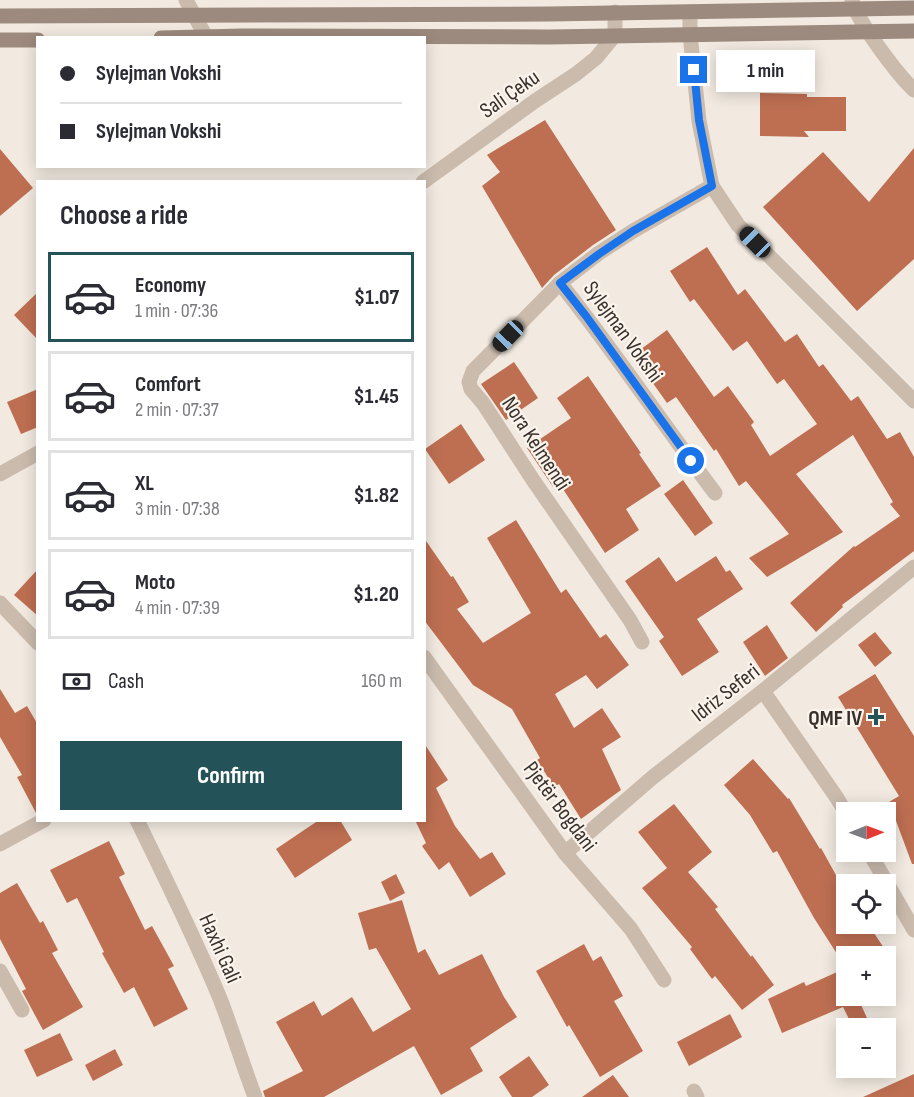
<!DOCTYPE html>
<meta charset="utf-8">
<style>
:root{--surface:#fff;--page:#f2f2f3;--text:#2b2b33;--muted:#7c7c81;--line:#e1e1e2;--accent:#235358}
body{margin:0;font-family:"Sofia Sans Condensed",sans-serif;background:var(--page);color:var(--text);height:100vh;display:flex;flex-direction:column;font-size:22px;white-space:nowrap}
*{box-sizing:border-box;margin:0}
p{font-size:20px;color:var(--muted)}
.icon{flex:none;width:33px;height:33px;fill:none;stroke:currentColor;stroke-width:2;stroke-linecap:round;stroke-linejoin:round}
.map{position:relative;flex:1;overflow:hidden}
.details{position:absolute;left:36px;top:180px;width:390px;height:642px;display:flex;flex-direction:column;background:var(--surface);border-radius:0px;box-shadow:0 3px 15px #0003}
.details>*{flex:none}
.hud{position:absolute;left:36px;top:36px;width:390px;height:132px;border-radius:0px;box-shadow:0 3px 15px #0003;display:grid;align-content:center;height:132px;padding:0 24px;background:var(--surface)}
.needle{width:39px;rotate:89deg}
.buttons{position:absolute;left:836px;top:802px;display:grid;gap:12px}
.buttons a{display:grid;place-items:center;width:60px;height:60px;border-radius:0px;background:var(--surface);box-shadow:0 3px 15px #0003;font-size:30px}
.end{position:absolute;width:27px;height:27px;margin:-14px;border:8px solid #1a73e8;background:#fff;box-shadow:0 0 0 3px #fff}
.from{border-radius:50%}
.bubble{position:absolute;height:42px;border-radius:0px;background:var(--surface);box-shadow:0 3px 15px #0003;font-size:20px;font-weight:700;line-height:42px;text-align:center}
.car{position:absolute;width:18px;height:36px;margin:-18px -9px;border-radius:8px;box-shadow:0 0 4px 2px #0007;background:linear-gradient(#222 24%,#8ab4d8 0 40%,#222 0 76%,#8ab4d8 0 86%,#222 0)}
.hud b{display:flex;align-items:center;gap:21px;height:57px;font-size:22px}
.hud b+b{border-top:2px solid var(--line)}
.hud i{width:15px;height:15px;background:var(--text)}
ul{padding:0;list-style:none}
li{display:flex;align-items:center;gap:18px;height:90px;margin:0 12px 9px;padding:0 12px;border:3px solid var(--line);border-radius:0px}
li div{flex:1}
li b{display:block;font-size:22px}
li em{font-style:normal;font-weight:700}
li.selected{border-color:var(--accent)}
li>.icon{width:54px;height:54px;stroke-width:1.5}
h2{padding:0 24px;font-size:27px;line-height:72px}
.pay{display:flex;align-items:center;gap:15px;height:66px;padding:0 24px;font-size:22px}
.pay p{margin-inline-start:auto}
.cta{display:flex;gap:12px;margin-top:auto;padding:12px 24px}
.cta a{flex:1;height:69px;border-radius:0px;background:var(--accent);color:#fff;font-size:24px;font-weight:700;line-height:69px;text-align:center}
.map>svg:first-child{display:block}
.building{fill:#be6f52}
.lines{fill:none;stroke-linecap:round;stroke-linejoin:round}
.street{stroke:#cabbad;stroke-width:15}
.secondary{stroke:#9d8a7e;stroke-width:15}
.route{stroke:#1a73e8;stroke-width:8}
.poi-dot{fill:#235358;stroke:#faf4ed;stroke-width:2}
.labels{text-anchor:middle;stroke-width:4.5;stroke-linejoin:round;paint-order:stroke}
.street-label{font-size:22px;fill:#39302b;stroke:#faf4ed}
.poi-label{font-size:22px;font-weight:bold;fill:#39302b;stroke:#faf4ed;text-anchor:end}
</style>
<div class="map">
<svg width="914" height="1097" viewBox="0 0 914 1097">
<rect width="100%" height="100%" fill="#f2eae1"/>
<!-- building -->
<g class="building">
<path d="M760,93l47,1v3h39v34h-42l5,6 -49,-1z"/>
<path d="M545,120l71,110 -23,15 -39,30 -12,13 -60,-102 18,-14 -13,-17z"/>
<path d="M914,148v111l-57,52 -94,-104 60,-55 46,50z"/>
<path d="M0,149l33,39 -33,28z"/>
<path d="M707,247l31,48 7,-6 40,53 12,-8 22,33 4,-3 28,37 7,-5 29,43 13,-7 14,25v94l-72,54 1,2 -27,25 -26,-29 64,-57 1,1 45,-31 -10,-12 3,-2 -40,-67 -57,39 47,58 -76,45 -18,-19 40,-24 -43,-53 -7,5 -23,-37 -2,2 -38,-54 -9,6 -34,-48 34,-25 47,67 14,-11 26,36 -3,3 19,31 47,-32 -33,-45 -7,5 -30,-43 -14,10 -39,-52 -4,3 -20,-31z"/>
<path d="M38,292v48l-24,-25z"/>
<path d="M514,362l24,36 -32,22 -25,-36z"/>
<path d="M588,376l53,77 -2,1 22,32 -35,23 13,21 -34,23 -46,-70 -6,4 -26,-39 44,-30 -14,-20z"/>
<path d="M38,389v38l-17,7 -14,-32z"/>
<path d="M461,424l24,36 -36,24 -24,-35z"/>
<path d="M683,480l30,43 -18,13 -31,-42z"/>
<path d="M516,520l45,73 5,-4 34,49 6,-4 23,31 -32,24 -11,-14 -31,19 19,34 28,-20 19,29 -19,12 19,41 -40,29 -22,-35 -5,3 -17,-27 3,-2 -28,-49 -39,-24 -49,-65v-82l27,39 2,-1 16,26 -12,7 26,34 48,-30 -44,-75z"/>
<path d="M716,556l10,16 4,-2 13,19 -46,30 22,33 -37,24 -23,-35 5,-4 -39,-56 34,-24 17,25z"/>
<path d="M38,569v47l-24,-21z"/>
<path d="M767,625l21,33 -23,18 -22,-34z"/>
<path d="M875,632l17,21 -17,14 -17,-22z"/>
<path d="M875,674l39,62v128h-2l-23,-62 10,-6 -61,-99z"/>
<path d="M0,689l15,24 12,-7 11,19v87l-2,1 -19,-36 5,-2 -22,-38z"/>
<path d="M424,743l24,37 -12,8 19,38 25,33 12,-7 14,22 -36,23 -21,-35 -10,8 -17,-24 4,-3 -11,-23h9z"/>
<path d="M753,759l35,40 1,-1 31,51 1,-1 25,45v31h22l22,33h-51l-25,-39 -37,-67 -4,2 -23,-38 -26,-30z"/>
<path d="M674,804l38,48 -24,20 30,35 -3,2 36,48 1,-2 22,30 -32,25 -27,-34 -3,3 -22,-30 2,-2 -50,-59 25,-20 -29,-36z"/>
<path d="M319,820h21l12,20 -57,38 -19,-29z"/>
<path d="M109,841l16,33 -6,3 26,53 7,-4 22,40 -6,3 20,40 -34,18 -20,-40 -10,6 -22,-40 2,-1 -27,-54 -10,5 -17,-33z"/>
<path d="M396,874l9,19 -15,8 -9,-19z"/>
<path d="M17,883l23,40 3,-2 15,29 -6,3 31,54 -40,23 -21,-39 4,-2 -26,-50v-46z"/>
<path d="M402,900l16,53 7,-4 14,26 43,-21 22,43 13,20 -47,31 13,23 -42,24 -27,-49 -90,51h-59l-2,-6 40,-20 -27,-49 38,-21 8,15 30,-19 21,35 38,-23 -35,-61 -7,2 -11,-37z"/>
<path d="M584,944l9,17 8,-5 22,40 -9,5 29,50 -43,26 -31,-52 -2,2 -31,-56z"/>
<path d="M846,968v28h11l15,33h-18l-11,-22 -61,26 -14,-34 36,-17 2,4z"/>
<path d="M730,1014l12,23 -53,29 -12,-24z"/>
<path d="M60,1033l13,27 -36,17 -13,-27z"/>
<path d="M115,1049l8,16 -30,16 -8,-16z"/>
<path d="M529,1056l20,29 -17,12h-20l-13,-20z"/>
<path d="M914,1074v23h-51z"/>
<path d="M613,1075l16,22h-47z"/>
</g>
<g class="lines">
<!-- street -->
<g class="street">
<path d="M186,0l20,37"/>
<path d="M852,0c5,21 45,74 62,90"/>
<path d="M690,12v22l9,87 13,65 26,39 176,176"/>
<path d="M423,182l112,-81 41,-27 20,-16 19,-23v-23"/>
<path d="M712,186l-79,45 -34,22 -39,30c54,68 103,141 155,210"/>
<path d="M560,283l-87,88 -4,11 2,7 12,14 50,77 97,140 12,22"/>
<path d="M0,474l38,-21"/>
<path d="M0,603l38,40"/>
<path d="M424,657l141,196 66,76 33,51"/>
<path d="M763,691l74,107 9,15"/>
<path d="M137,820c29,60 59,120 84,181 12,32 22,64 34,96"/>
<path d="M0,844l44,-24"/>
<path d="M869,852l45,78"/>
<path d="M565,853l88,-76 110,-86 151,-124"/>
<path d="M0,971l22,39"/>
<path d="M694,1091l3,6"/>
</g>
<!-- secondary -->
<g class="secondary">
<path d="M0,16l550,-2 364,-6"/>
<path d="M161,38l82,-2 306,1 365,-6"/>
<path d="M0,40h38"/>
</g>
</g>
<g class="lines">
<!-- route -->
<path class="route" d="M691,461l-105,-145 -26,-33 39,-29 34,-23 79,-45 -13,-66 -5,-50"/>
</g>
<!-- markers -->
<path class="poi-dot" d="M873 708h6v6h6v6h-6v6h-6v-6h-6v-6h6z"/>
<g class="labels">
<!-- street labels -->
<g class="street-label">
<text transform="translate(509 93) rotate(-35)" y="8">Sali Çeku</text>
<text transform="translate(624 331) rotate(54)" y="8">Sylejman Vokshi</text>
<text transform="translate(537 443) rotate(57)" y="8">Nora Kelmendi</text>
<text transform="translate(725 692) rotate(-38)" y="8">Idriz Seferi</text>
<text transform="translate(561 806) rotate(53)" y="8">Pjetër Bogdani</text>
<text transform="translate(221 948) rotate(66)" y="8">Haxhi Gali</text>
</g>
<!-- poi labels -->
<g class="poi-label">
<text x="862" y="725">QMF IV</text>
</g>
</g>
</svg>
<div class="buttons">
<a><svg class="needle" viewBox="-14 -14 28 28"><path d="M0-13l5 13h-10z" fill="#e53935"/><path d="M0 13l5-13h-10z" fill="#7c7c81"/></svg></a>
<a><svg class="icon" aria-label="locate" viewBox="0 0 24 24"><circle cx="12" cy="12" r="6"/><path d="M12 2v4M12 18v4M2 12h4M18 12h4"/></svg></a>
<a>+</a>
<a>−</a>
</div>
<i class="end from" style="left:691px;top:461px"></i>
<i class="end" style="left:694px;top:70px"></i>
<div class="bubble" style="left:716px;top:50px;width:99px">1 min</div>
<i class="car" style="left:755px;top:242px;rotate:315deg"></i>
<i class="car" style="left:508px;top:336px;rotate:224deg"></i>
<div class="hud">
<b><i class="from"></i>Sylejman Vokshi</b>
<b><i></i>Sylejman Vokshi</b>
</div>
<section class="details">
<h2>Choose a ride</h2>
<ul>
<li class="selected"><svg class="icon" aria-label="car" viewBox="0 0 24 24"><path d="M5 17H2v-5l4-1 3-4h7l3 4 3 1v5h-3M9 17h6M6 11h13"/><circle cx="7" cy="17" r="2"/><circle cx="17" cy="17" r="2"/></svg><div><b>Economy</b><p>1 min · 07:36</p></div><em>$1.07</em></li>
<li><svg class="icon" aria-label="car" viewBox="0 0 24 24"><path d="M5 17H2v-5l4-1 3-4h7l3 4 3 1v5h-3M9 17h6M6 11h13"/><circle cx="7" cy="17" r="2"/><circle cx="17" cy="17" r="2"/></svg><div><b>Comfort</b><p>2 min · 07:37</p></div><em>$1.45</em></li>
<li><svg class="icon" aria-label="car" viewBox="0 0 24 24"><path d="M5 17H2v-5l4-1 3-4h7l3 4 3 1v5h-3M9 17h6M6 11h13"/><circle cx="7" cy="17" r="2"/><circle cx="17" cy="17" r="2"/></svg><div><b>XL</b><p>3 min · 07:38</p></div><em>$1.82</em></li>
<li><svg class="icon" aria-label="car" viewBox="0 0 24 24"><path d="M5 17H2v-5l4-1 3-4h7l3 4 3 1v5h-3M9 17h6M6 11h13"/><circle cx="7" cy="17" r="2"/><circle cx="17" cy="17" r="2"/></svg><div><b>Moto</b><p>4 min · 07:39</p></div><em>$1.20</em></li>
</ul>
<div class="pay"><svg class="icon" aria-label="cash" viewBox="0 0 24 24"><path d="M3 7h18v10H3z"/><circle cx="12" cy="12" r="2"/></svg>Cash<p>160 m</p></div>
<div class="cta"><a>Confirm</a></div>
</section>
</div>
